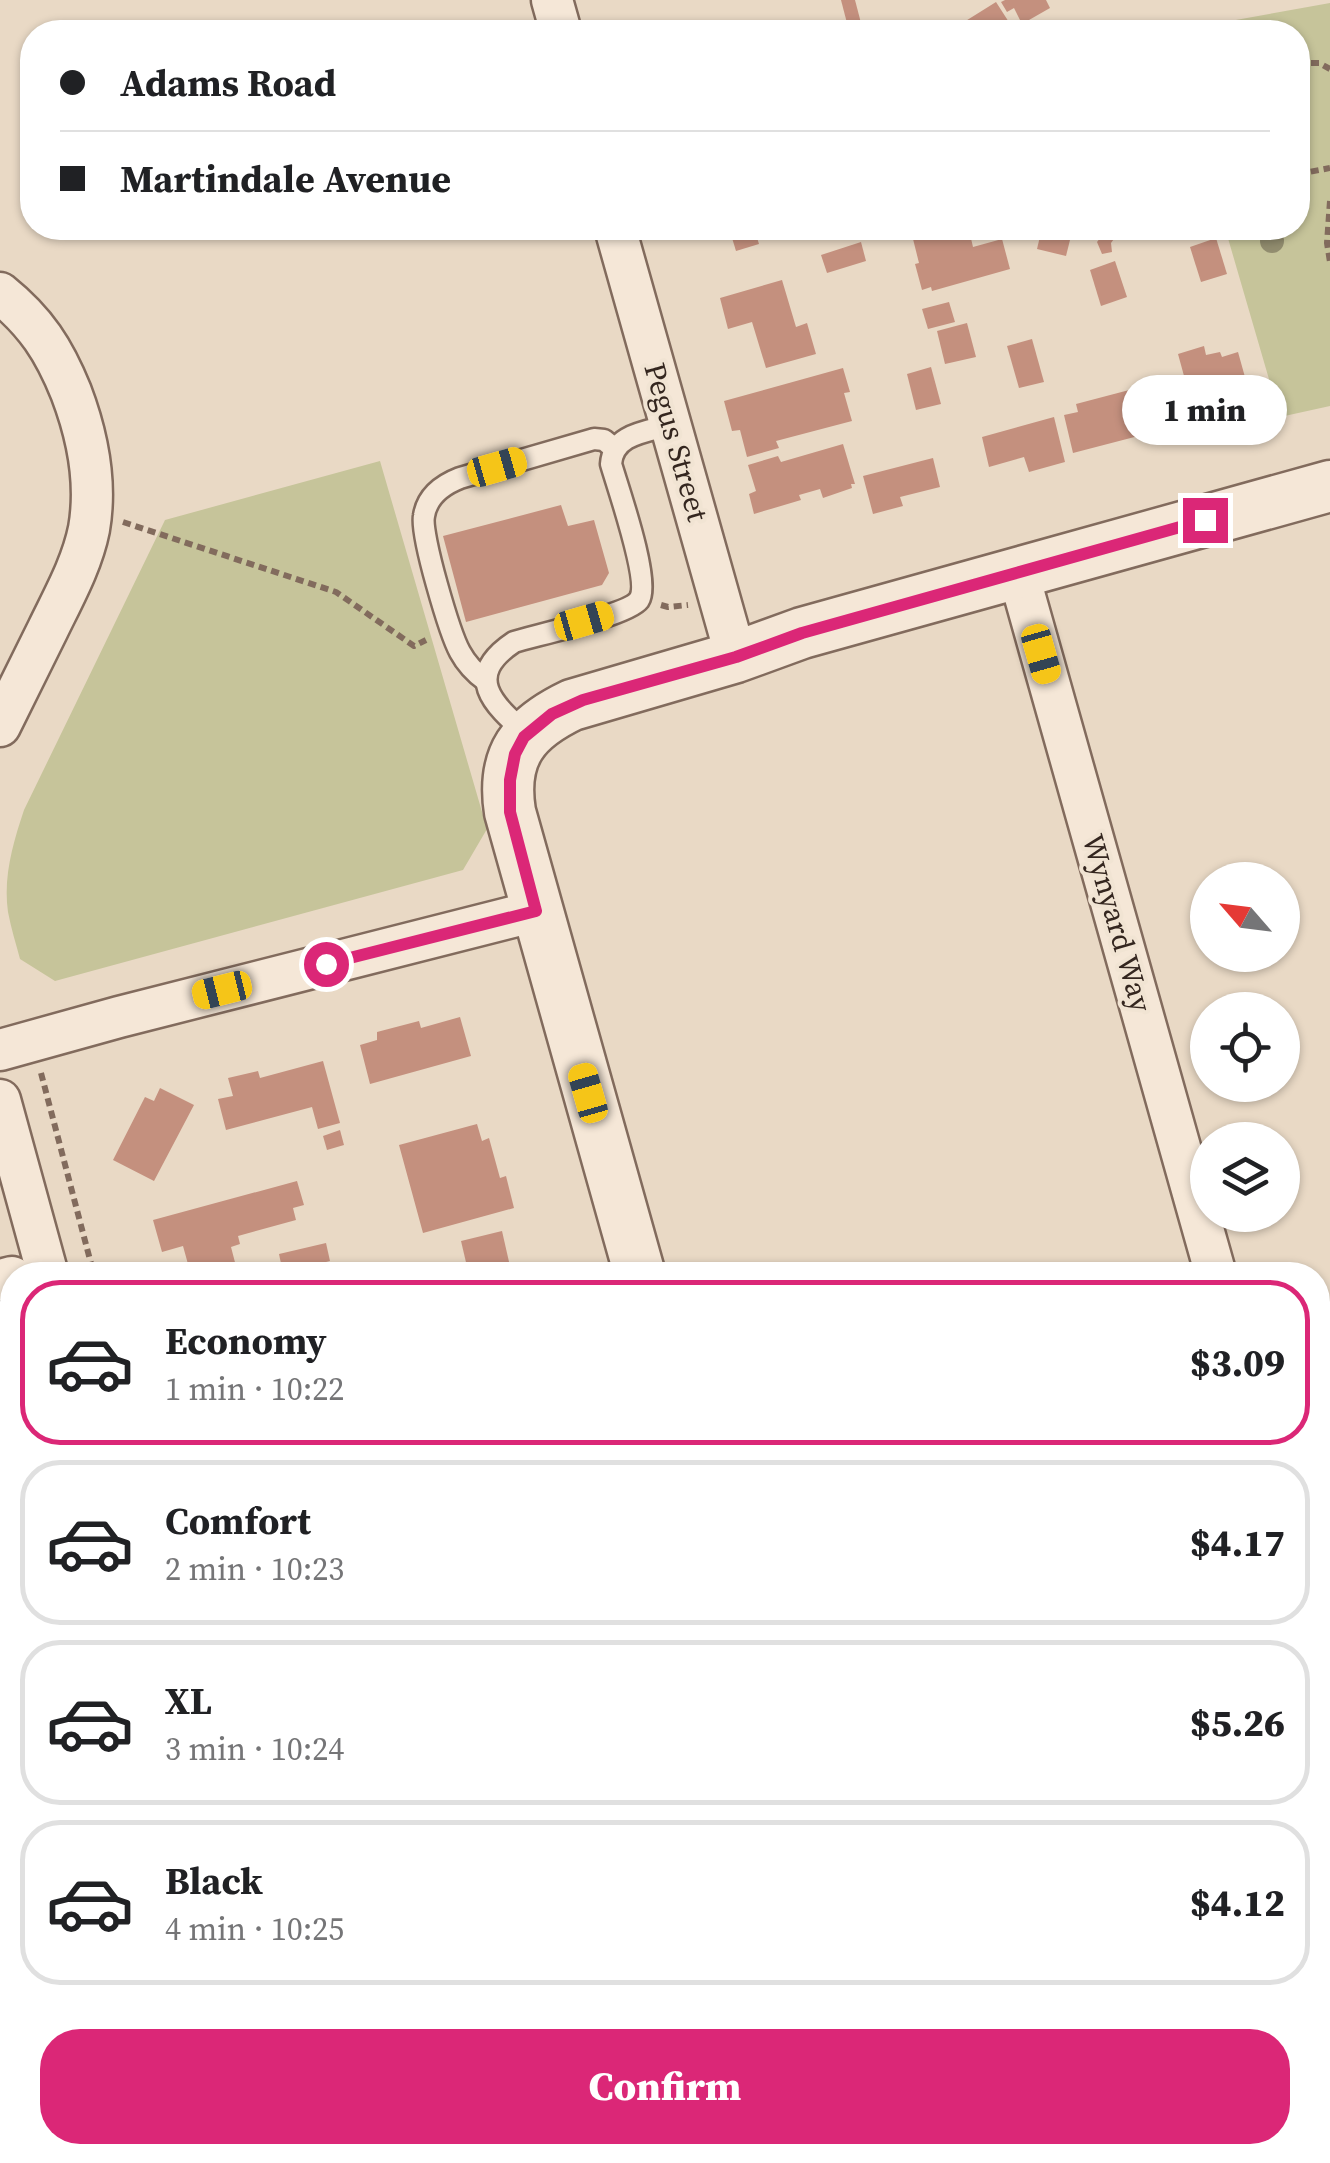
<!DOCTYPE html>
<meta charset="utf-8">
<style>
:root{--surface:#fff;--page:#f6f6f6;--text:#202124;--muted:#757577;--line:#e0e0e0;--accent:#db2777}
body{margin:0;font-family:"Source Serif 4",serif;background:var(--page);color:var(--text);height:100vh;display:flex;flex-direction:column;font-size:38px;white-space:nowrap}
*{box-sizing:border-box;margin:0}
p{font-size:32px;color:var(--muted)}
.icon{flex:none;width:55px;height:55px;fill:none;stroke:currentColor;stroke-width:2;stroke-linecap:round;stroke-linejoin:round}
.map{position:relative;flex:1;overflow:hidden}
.side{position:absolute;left:0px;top:1262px;width:1330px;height:902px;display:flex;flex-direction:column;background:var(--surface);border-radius:40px 40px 0 0;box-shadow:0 2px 8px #0004}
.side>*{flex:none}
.banner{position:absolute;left:20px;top:20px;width:1290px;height:220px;border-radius:40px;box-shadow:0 2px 8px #0004;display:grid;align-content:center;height:220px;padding:0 40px;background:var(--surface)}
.needle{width:65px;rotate:298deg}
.tools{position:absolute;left:1190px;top:862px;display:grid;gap:20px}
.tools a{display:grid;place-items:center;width:110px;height:110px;border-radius:50%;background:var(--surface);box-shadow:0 2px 8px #0004;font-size:50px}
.end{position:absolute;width:45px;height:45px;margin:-22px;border:12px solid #db2777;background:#fff;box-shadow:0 0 0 5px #fff}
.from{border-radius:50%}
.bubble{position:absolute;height:70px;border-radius:35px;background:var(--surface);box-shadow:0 2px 8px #0004;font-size:32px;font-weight:800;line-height:70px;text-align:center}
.car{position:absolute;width:30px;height:60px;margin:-30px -15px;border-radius:12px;box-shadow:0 0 8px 2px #0007;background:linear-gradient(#f5c518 24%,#345 0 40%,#f5c518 0 76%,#345 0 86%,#f5c518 0)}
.banner b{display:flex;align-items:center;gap:35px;height:95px;font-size:38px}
.banner b+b{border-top:2px solid var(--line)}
.banner i{width:25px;height:25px;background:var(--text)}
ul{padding:18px 0 0;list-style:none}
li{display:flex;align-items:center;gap:30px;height:165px;margin:0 20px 15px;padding:0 20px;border:5px solid var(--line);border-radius:40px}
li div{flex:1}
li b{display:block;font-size:38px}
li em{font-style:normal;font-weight:800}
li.selected{border-color:var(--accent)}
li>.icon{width:90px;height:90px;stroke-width:1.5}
.button{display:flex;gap:20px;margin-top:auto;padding:20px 40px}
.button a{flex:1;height:115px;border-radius:40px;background:var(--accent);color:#fff;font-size:40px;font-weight:800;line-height:115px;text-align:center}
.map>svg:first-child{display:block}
.green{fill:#c6c49a}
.building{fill:#c4907e}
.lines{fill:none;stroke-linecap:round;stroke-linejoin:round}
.service-casing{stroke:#826b5d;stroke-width:25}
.minor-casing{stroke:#826b5d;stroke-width:45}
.tertiary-casing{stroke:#826b5d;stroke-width:55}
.path{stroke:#826b5d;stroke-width:6;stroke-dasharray:8 5;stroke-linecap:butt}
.service{stroke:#f5e7d7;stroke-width:20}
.minor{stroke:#f5e7d7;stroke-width:40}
.tertiary{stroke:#f5e7d7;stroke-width:50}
.tree{fill:#928d6f}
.route{stroke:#db2777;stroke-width:12}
.labels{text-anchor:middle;stroke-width:8;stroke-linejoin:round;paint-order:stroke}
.street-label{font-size:30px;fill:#34261f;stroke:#f1e4d3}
</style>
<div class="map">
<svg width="1330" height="2163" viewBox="0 0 1330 2163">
<rect width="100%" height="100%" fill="#e9d9c5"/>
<!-- green -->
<g class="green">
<path d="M1330,3v403l-50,11 -55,-189h73v-196h-129z"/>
<path d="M380,461l107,368 -24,41 -408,111 -35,-22c-4,-15 -9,-31 -12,-47 -5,-35 5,-69 16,-102l141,-290z"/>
<path d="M12,1906v189l-12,3v-188z"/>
</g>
<!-- building -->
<g class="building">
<path d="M841,0h14l6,23 -13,4z"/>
<path d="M1005,0h41l4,8 -28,16 -8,-16 -7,4 -6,-10z"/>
<path d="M996,2l18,28 4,-2 2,4 8,-4 3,4h-83z"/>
<path d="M729,228h25l5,16 -23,7z"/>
<path d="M953,228l1,6 15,-4 4,17 29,-8 8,30 -78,22 -1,-4 -9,3 -7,-26 4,-1 -6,-24z"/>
<path d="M1042,228h31l-7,28 -29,-7z"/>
<path d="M1108,228l11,4 -8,11 1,9 -10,2 -5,-12z"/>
<path d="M1216,238l11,36 -26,8 -11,-35z"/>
<path d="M861,242l5,19 -39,12 -6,-18z"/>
<path d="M1115,261l12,36 -26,9 -11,-36z"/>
<path d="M782,280l14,47 11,-4 9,31 -50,14 -14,-46 -24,7 -8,-31z"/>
<path d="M949,302l6,20 -27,7 -6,-20z"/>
<path d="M967,323l9,34 -31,7 -8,-33z"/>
<path d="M1032,339l12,43 -25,6 -12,-42z"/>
<path d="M1204,346l2,9 14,-3 2,5 16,-5 12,43 -25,8 1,5 -31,8 -17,-62z"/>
<path d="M931,367l10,37 -25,6 -9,-36z"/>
<path d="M843,368l7,24 -6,1 8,28 -76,20 3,7 -32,9 -7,-27 -8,1 -8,-30z"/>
<path d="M1133,389l13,45 -73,19 -9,-38 14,-3 -2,-8z"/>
<path d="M1054,417l11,45 -36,10 -5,-15 -35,10 -7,-30z"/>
<path d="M843,444l12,40h-4l1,4 -29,10 -3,-9 -21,6 2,5 -47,14 -5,-20 7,-3 -8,-26 30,-9 3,6z"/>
<path d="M933,458l7,29 -40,10 3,9 -30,8 -10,-38z"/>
<path d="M561,505l7,21 26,-6 15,53 -7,12 -136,37 -23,-86z"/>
<path d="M460,1017l11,39 -101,28 -10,-39 17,-5v-8l42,-11 2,7z"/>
<path d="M323,1061l17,62 -22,6 -6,-22 -86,23 -8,-31 15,-3 -5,-18 30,-7 2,7z"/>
<path d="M160,1088l34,17 -40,76 -41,-21 32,-63 9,4z"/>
<path d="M477,1124l5,17 7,-3 11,40 6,-2 8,32 -91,25 -24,-88z"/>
<path d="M340,1130l4,15 -17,5 -4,-14z"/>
<path d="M297,1181l7,24 -11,3 3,12 -58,16 2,8 -9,3 6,23 -16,5h-30l-8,-29 -21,6 -9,-32z"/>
<path d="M502,1231l10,44h-43l-8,-34z"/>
<path d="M326,1243l4,18 -47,12 -4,-19z"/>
<path d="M0,1497l9,30 -6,2 8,31 -11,3z"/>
<path d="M12,1579v89l-12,3v-89z"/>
<path d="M12,1684v86l-12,4v-86z"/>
<path d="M30,2152h53l2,11h-52z"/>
<path d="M384,2152h48l2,11h-47z"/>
<path d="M717,2152h44l3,11h-44z"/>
</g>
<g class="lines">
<!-- service casing -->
<g class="service-casing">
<g id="service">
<path d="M486,681c-11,-8 -19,-16 -26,-29 -10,-18 -40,-118 -36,-136 3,-20 18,-31 36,-38l134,-39 10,1 11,9"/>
<path d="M527,734c-35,-30 -64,-58 -13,-92 23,-7 114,-27 125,-42 12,-18 -21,-112 -28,-136 2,-30 35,-32 59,-39"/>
</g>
</g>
<!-- minor casing -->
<g class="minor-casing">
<g id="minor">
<path d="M552,0l9,32"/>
<path d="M615,228l121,429"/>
<path d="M0,293c36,29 54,57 71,99 16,42 26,91 18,137 -7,35 -25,67 -41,100 -16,32 -32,64 -48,97"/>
<path d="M1018,572l198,703"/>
<path d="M0,1050l119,-33 417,-106"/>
<path d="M0,1100l48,175"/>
<path d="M0,1280l12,-3"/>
<path d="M1318,1635l12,44"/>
<path d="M1318,1860l12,-10"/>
<path d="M282,2152l3,11"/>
</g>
</g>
<!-- tertiary casing -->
<g class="tertiary-casing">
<g id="tertiary">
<path d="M640,1275l-130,-463c-9,-57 14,-84 62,-107l164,-48 66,-24 528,-147"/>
<path d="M883,2152l3,11"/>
</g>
</g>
<!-- path -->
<g class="path">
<path d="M1298,63h21l11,6"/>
<path d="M1298,174l32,-6"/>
<path d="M1330,201l-3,42 3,19"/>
<path d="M123,522l213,70 78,54 12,-6"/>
<path d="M661,605l7,2 20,-2"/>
<path d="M41,1073l53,202"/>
<path d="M0,2031l12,-5"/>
</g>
<!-- service -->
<use href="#service" class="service"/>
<!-- minor -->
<use href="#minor" class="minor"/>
<!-- tertiary -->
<use href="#tertiary" class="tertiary"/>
</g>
<!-- trees -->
<circle class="tree" cx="1272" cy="241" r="12"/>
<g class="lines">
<!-- route -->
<path class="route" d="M326,964l210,-53 -26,-99v-32l5,-26 9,-17 28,-23 31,-14 153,-43 66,-24 403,-113"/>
</g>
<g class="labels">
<!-- street labels -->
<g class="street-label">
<text transform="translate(676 442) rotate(74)" y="10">Pegus Street</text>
<text transform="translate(1117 923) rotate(74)" y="10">Wynyard Way</text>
</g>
</g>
</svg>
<div class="tools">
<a><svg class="needle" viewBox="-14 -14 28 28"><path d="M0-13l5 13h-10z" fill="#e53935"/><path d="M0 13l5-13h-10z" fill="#757577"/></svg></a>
<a><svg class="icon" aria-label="locate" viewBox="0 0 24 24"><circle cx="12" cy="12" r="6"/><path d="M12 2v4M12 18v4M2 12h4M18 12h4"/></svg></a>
<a><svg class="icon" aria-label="layers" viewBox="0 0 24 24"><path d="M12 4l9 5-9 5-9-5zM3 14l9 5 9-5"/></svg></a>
</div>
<i class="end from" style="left:326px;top:964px"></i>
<i class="end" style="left:1205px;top:520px"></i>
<div class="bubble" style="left:1122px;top:375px;width:165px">1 min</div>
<i class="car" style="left:497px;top:467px;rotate:74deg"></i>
<i class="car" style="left:584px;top:621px;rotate:74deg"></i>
<i class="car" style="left:1041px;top:654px;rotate:164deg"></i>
<i class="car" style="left:222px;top:990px;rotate:256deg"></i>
<i class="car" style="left:588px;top:1093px;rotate:344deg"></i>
<div class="banner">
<b><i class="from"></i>Adams Road</b>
<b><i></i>Martindale Avenue</b>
</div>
<section class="side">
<ul>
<li class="selected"><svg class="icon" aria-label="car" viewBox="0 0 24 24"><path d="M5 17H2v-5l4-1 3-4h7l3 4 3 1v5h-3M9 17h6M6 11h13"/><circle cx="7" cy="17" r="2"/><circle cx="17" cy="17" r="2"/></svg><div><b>Economy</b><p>1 min · 10:22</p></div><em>$3.09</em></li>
<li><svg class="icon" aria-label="car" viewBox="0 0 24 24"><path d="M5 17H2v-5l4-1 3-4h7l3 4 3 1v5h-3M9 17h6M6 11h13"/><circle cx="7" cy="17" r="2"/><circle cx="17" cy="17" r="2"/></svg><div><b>Comfort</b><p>2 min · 10:23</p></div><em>$4.17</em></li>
<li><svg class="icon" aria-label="car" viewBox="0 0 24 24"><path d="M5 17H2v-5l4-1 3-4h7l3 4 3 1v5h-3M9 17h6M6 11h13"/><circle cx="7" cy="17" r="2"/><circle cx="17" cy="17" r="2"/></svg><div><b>XL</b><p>3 min · 10:24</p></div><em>$5.26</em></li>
<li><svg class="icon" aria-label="car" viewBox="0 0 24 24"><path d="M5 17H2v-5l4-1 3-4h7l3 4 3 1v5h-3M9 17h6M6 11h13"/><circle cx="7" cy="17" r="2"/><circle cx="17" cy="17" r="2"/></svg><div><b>Black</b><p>4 min · 10:25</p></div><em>$4.12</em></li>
</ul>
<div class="button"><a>Confirm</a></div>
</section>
</div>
